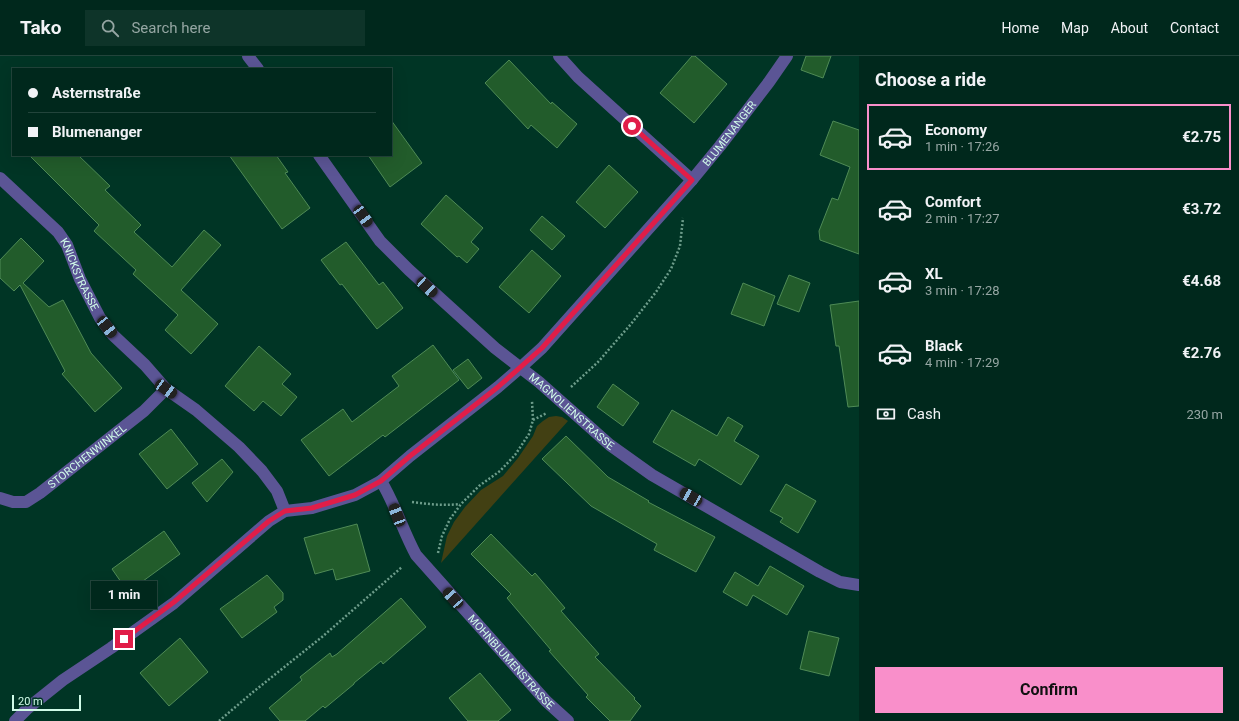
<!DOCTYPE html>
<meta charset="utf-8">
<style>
:root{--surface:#00281c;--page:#0e3429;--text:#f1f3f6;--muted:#95a6a3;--line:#22443b;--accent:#f98fca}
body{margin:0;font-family:Roboto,sans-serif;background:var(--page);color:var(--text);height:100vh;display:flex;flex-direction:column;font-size:15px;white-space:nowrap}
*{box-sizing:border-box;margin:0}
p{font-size:13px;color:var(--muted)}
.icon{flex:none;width:22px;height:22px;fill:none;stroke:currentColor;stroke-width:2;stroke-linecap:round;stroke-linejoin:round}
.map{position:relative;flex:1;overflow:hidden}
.side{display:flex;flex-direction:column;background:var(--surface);width:380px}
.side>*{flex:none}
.banner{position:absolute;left:12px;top:12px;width:380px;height:88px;border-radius:0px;box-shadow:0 4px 16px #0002,0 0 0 1px var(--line);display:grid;align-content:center;height:88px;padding:0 16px;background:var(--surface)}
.scale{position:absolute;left:12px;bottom:10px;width:69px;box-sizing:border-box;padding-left:4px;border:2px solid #d0fbe8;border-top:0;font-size:11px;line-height:14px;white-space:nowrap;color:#d0fbe8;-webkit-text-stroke:3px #003525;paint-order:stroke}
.end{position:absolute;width:18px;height:18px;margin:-9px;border:5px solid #e11d48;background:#fff;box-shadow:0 0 0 2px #fff}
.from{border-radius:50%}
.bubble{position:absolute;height:28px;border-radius:0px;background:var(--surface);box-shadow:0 4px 16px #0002,0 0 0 1px var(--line);font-size:13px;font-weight:700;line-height:28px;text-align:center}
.car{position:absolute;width:12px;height:24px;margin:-12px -6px;border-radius:5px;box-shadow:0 0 3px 1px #0007;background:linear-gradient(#222 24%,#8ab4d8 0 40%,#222 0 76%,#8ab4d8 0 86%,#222 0)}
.banner b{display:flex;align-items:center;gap:14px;height:38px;font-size:15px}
.banner b+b{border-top:1px solid var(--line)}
.banner i{width:10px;height:10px;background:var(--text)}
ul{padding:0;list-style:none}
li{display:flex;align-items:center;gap:12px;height:66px;margin:0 8px 6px;padding:0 8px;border:2px solid transparent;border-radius:0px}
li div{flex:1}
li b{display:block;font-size:15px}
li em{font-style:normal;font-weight:700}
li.on{border-color:var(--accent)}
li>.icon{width:36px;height:36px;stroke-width:1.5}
h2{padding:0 16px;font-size:18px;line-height:48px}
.pay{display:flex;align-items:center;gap:10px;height:44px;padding:0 16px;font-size:15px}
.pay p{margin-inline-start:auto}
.primary-button{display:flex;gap:8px;margin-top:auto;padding:8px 16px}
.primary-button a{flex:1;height:46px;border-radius:0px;background:var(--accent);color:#111;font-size:16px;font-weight:700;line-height:46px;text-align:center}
header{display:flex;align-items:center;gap:24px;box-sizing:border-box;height:56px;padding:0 20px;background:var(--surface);border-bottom:1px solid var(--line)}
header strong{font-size:19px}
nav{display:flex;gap:22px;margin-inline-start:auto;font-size:14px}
.search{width:280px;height:36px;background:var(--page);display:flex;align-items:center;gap:10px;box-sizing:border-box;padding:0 14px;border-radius:0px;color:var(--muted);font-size:15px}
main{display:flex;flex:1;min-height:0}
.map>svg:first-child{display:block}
.green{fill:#424013}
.building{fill:#225c2b;stroke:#4f8b56}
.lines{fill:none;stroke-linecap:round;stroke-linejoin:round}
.path{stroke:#6d9d8b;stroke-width:2.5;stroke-dasharray:2 2;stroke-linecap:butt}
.minor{stroke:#5b5595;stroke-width:12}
.route{stroke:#e11d48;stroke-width:5}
.labels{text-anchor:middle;stroke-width:3;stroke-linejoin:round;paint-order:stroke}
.street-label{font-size:11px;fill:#d0fbe8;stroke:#003525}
</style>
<header>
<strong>Tako</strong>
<div class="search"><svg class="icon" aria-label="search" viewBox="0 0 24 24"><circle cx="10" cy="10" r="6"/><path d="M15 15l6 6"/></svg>Search here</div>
<nav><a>Home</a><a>Map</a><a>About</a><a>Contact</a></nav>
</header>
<main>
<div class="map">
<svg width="859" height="665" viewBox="0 0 859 665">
<rect width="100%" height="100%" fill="#003525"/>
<!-- green -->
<path class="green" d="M556,360l6,1 6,4 -127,142 6,-27 7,-14 11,-15 16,-17 22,-14 15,-18 15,-22 4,-10 6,-5 6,-4z"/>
<!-- building -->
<g class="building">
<path d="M692,0h3l32,28 -33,39 -34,-30z"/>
<path d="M806,0h25l-8,22 -22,-8z"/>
<path d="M509,4l42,44 1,-2 25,22 -20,24 -26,-23 -3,4 -43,-46z"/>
<path d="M391,64l31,43 -32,24 -22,-32h23z"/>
<path d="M833,65l26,9v124l-39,-14 -1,-9 13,-33 6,2 12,-33 -30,-12z"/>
<path d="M29,99h49l32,31 -5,4 36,35 -7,7 38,35 32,-37 17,15 -40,45 37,34 -27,30 -26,-24 13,-15 -45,-41 3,-4 -42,-39 5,-6z"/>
<path d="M229,99h47l12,17 -3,1 25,35 -28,21z"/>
<path d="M609,109l29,27 -33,36 -29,-26z"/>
<path d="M446,139l37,33 -12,14 8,7 -12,14 -8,-7 -2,1 -36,-33z"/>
<path d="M542,160l23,20 -13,14 -22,-20z"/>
<path d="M21,182l23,23 -21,22 26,24 14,-7 28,53 31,35 -27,24 -33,-38 3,-3 -45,-86 -6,6 -14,-13v-18z"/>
<path d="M346,186l33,43 4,-3 20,26 -26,21 -35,-45 -2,1 -19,-25z"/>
<path d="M532,194l29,26 -32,37 -30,-26z"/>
<path d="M789,219l21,8 -11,29 -22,-8z"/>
<path d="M743,227l32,13 -11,30 -33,-12z"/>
<path d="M859,245v105l-11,1 -9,-61h-3l-6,-41z"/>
<path d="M433,289l26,35 -74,57 -2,-2 -54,41 -28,-36 42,-31 9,13 47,-36 -7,-10z"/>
<path d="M259,290l32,28 -9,10 15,13 -16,19 -18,-15 -9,10 -29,-25z"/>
<path d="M468,303l14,19 -14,11 -15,-19z"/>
<path d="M613,328l26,19 -16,23 -26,-19z"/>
<path d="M672,354l45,26 11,-19 15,9 -9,15 25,15 -18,29 -42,-26 -4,7 -42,-24z"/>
<path d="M171,373l27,35 -31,25 -28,-35z"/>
<path d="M566,380l42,41 41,24 -1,1 67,35 -19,35 -42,-22 3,-6 -66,-38 -49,-47z"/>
<path d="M222,403l11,13 -26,30 -15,-19z"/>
<path d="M786,428l30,17 -18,32 -18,-11 3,-4 -13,-7z"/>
<path d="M357,468l13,47 -34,9 -3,-11 -18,5 -11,-36z"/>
<path d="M164,475l16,23 -52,38 -16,-23z"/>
<path d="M491,478l41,42 3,-3 30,35 -4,3 38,43 -4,3 40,41 -1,1 7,7 -11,15h-20l-24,-24 2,-2 -39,-44 2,-1 -44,-52 4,-4 -40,-40z"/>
<path d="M770,510l34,20 -17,29 -34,-20 -6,11 -24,-14 12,-20 23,14z"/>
<path d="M267,519l16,18v7l-9,7 3,5 -35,26 -22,-29z"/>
<path d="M401,542l25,29 -43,37 -2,-3 -27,22v1l-29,24 -2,-2 -18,15h-25l-11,-13 33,-28 -2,-3 30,-24 2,4 5,-3z"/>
<path d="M809,575l30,7 -10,38 -29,-7z"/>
<path d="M180,582l28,34 -39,34 -29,-33z"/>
<path d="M480,617l31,37 -13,11h-30l-19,-23z"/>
</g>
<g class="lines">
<!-- path -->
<g class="path">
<path d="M571,331l27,-25 33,-38 25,-32 15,-23 9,-23 3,-28"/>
<path d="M533,364l14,-7"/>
<path d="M412,446c16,2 31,4 48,2"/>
<path d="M438,497l4,-17 8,-17 11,-15 18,-18 21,-15 15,-16 14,-21 4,-14 -1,-19"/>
<path d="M219,665l34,-29 69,-55 80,-70"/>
</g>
<!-- minor -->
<g class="minor">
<path d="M248,0l10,13"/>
<path d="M559,0l19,21 114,103"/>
<path id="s1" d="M319,99l61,86 29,29 86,78 44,34 71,63 42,30 168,97 20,10 19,3"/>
<path id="s2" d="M0,122l58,54 9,13 13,34 20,39 13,17 32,30 21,24 30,21 43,37 23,24 15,20 8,20"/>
<path id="s3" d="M381,425c14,23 22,50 35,74l130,146 22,20"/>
<path id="s4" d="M0,442l13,4h13l14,-9 104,-82 22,-22"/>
<path id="s5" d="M15,665l13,-13 35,-28 48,-32 63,-45 95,-82 16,-10 27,-3 43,-13 26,-14 29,-25 88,-69 22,-19 22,-20 150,-168 28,-34 49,-64 18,-26"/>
</g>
</g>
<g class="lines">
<!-- route -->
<path class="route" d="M124,583l50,-37 95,-81 16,-10 27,-3 43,-13 26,-14 29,-25 88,-69 44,-39 150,-168 -60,-54"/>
</g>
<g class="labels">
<!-- street labels -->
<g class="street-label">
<text dy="4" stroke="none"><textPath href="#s5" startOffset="938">BLUMENANGER</textPath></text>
<text dy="4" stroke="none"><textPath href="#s2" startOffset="127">KNICKSTRASSE</textPath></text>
<text dy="4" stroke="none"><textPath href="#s1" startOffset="362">MAGNOLIENSTRASSE</textPath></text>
<text dy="4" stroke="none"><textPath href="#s4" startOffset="103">STORCHENWINKEL</textPath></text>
<text dy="4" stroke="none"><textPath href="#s3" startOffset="225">MOHNBLUMENSTRASSE</textPath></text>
</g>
</g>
</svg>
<div class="scale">20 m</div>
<i class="end from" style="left:632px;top:70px"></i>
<i class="end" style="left:124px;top:583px"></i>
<div class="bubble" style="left:91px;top:525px;width:66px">1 min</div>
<i class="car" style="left:363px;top:160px;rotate:144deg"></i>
<i class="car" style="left:427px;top:231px;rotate:133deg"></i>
<i class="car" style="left:107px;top:271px;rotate:142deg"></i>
<i class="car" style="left:166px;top:333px;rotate:125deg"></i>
<i class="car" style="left:691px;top:441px;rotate:300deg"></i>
<i class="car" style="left:397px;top:459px;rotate:339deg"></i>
<i class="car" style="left:453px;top:542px;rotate:318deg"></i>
<div class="banner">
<b><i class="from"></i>Asternstraße</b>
<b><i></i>Blumenanger</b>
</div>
</div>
<section class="side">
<h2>Choose a ride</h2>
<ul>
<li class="on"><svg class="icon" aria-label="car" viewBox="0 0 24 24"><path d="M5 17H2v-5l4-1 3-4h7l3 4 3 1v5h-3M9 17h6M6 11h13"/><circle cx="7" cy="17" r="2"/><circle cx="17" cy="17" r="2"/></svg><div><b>Economy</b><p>1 min · 17:26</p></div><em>€2.75</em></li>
<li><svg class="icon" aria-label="car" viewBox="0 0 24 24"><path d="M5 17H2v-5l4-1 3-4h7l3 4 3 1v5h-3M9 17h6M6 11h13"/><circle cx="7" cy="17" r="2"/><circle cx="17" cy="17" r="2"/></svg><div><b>Comfort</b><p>2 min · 17:27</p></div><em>€3.72</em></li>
<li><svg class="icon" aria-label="car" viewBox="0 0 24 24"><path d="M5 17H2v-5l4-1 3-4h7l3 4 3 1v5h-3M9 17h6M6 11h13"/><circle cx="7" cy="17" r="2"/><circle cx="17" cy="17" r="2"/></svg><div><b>XL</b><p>3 min · 17:28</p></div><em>€4.68</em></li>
<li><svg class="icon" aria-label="car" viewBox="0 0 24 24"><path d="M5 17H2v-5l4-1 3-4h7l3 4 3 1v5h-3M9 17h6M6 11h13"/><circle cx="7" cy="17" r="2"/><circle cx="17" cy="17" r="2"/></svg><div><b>Black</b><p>4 min · 17:29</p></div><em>€2.76</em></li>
</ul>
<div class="pay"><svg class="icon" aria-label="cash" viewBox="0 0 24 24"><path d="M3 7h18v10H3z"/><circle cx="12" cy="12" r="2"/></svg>Cash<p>230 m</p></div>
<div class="primary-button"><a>Confirm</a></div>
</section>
</main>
